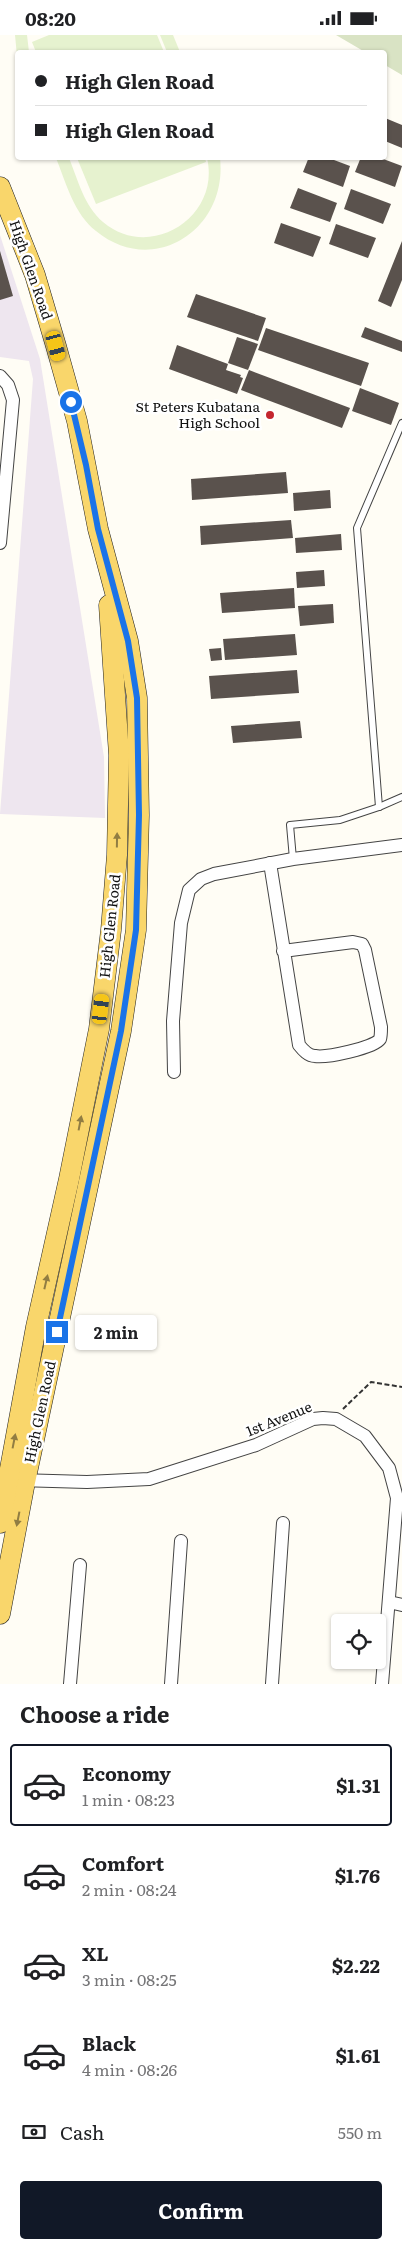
<!DOCTYPE html>
<meta charset="utf-8">
<style>
:root{--surface:#fff;--page:#f2f2f2;--text:#202124;--muted:#757577;--line:#e0e0e0;--accent:#111827}
body{margin:0;font-family:Literata,serif;background:var(--page);color:var(--text);height:100vh;display:flex;flex-direction:column;font-size:19px;white-space:nowrap}
*{box-sizing:border-box;margin:0}
p{font-size:16px;color:var(--muted)}
.icon{flex:none;width:28px;height:28px;fill:none;stroke:currentColor;stroke-width:2;stroke-linecap:round;stroke-linejoin:round}
.map{position:relative;height:1649px;overflow:hidden}
.sheet{display:flex;flex-direction:column;background:var(--surface);flex:1}
.sheet>*{flex:none}
.guide{position:absolute;left:15px;top:15px;width:372px;height:110px;border-radius:5px;box-shadow:0 1px 4px #0004;display:grid;align-content:center;height:110px;padding:0 20px;background:var(--surface)}
.controls{position:absolute;left:331px;top:1579px;display:grid;gap:10px}
.controls a{display:grid;place-items:center;width:55px;height:55px;border-radius:5px;background:var(--surface);box-shadow:0 1px 4px #0004;font-size:25px}
.end{position:absolute;width:22px;height:22px;margin:-11px;border:6px solid #1a73e8;background:#fff;box-shadow:0 0 0 2px #fff}
.from{border-radius:50%}
.bubble{position:absolute;height:35px;border-radius:5px;background:var(--surface);box-shadow:0 1px 4px #0004;font-size:16px;font-weight:700;line-height:35px;text-align:center}
.car{position:absolute;width:15px;height:30px;margin:-15px -8px;border-radius:6px;box-shadow:0 0 4px 1px #0007;background:linear-gradient(#f5c518 24%,#345 0 40%,#f5c518 0 76%,#345 0 86%,#f5c518 0)}
.guide b{display:flex;align-items:center;gap:18px;height:48px;font-size:19px}
.guide b+b{border-top:1px solid var(--line)}
.guide i{width:12px;height:12px;background:var(--text)}
ul{padding:0;list-style:none}
li{display:flex;align-items:center;gap:15px;height:82px;margin:0 10px 8px;padding:0 10px;border:2px solid transparent;border-radius:5px}
li div{flex:1}
li b{display:block;font-size:19px}
li em{font-style:normal;font-weight:700}
li.selected{border-color:var(--accent)}
li>.icon{width:45px;height:45px;stroke-width:1.5}
h2{padding:0 20px;font-size:22px;line-height:60px}
.pay{display:flex;align-items:center;gap:12px;height:55px;padding:0 20px;font-size:19px}
.pay p{margin-inline-start:auto}
.button{display:flex;gap:10px;margin-top:auto;padding:10px 20px}
.button a{flex:1;height:58px;border-radius:5px;background:var(--accent);color:#fff;font-size:20px;font-weight:700;line-height:58px;text-align:center}
.status{display:flex;justify-content:space-between;align-items:center;height:35px;padding:0 25px;background:var(--surface);direction:ltr}
.status svg{height:14px;fill:currentColor}
.map>svg:first-child{display:block}
.industrial{fill:#eee6ef}
.cemetery{fill:#d9e3c4}
.pitch{fill:#e6f2cf}
.building{fill:#5a524d}
.lines{fill:none;stroke-linecap:round;stroke-linejoin:round}
.lane-casing{stroke:#444;stroke-width:8}
.street-casing{stroke:#444;stroke-width:14}
.primary-casing{stroke:#222;stroke-width:21}
.path{stroke:#333;stroke-width:2;stroke-dasharray:5 2.5;stroke-linecap:butt}
.lane{stroke:#fff;stroke-width:6}
.street{stroke:#fff;stroke-width:12}
.primary{stroke:#f9d66b;stroke-width:20}
.oneway{fill:#917d42}
.route{stroke:#1a73e8;stroke-width:6}
.poi-dot{fill:#c4262e;stroke:#fff;stroke-width:2}
.labels{text-anchor:middle;stroke-width:5;stroke-linejoin:round;paint-order:stroke}
.street-label{font-size:14px;fill:#111;stroke:#fff}
.poi-label{font-size:14px;fill:#111;stroke:#fff;text-anchor:end}
</style>
<div class="status"><b>08:20</b><svg viewBox="0 0 49 12"><path d="M0 12V9h3v3zM5 12V6h3v6zM10 12V3h3v9zM15 12V0h3v12zM26 1h20v11H26zM47 4h2v5h-2z"/></svg></div>
<div class="map">
<svg width="402" height="1649" viewBox="0 0 402 1649">
<rect width="100%" height="100%" fill="#fffdf5"/>
<!-- industrial -->
<path class="industrial" d="M0,200l40,124 64,398 1,61 -105,-4 33,-435 -4,-18 -29,-4z"/>
<!-- cemetery -->
<path class="cemetery" d="M336,0h66v40l-17,-10v-12l-20,-1z"/>
<!-- pitch -->
<g class="pitch">
<path d="M15,0h12l2,17 -11,1 -1,3z"/>
<path d="M49,0h108l7,17h-128l-4,-10z"/>
<path d="M160,0h13l7,17h-13z"/>
<path d="M56,123h13c9,22 15,48 34,64 47,40 118,-5 104,-64h13c8,72 -67,120 -124,73 -22,-17 -30,-48 -40,-73z"/>
<path d="M205,123l1,4 -110,42 -19,-46z"/>
</g>
<!-- building -->
<g class="building">
<path d="M385,83l17,7v23l-17,-7z"/>
<path d="M309,122h17l24,9 -7,21 -40,-15z"/>
<path d="M361,122h17l24,9 -7,21 -40,-15z"/>
<path d="M298,153l39,15 -7,19 -40,-14z"/>
<path d="M351,154l40,15 -8,20 -39,-15z"/>
<path d="M281,188l40,14 -8,20 -39,-14z"/>
<path d="M336,189l40,14 -8,20 -39,-14z"/>
<path d="M402,206v39l-11,27 -13,-6z"/>
<path d="M0,216l13,45 -13,4z"/>
<path d="M196,259l70,24 -8,23 -71,-24z"/>
<path d="M365,292l37,14v11l-41,-15z"/>
<path d="M266,293l103,35 -8,23 -103,-36z"/>
<path d="M237,302l21,7 -10,26 -20,-7z"/>
<path d="M177,310l51,19 -2,6 15,5 -1,2 3,1 -6,16 -68,-25z"/>
<path d="M249,335l101,38 -8,20 -101,-38z"/>
<path d="M360,353l39,15 -8,22 -39,-14z"/>
<path d="M286,437l2,21 -96,7 -1,-21z"/>
<path d="M330,455l1,18 -37,3 -1,-18z"/>
<path d="M291,485l2,18 -92,7 -1,-19z"/>
<path d="M341,499l1,16 -46,3 -1,-15z"/>
<path d="M324,535l1,16 -28,2 -1,-16z"/>
<path d="M294,553l1,20 -73,5 -2,-20z"/>
<path d="M333,569l1,19 -34,3 -2,-20z"/>
<path d="M295,599l2,21 -72,5 -2,-21z"/>
<path d="M221,613l1,12 -11,1 -2,-12z"/>
<path d="M297,635l2,23 -88,6 -2,-23z"/>
<path d="M300,686l2,17 -69,5 -2,-17z"/>
</g>
<g class="lines">
<!-- lane casing -->
<g class="lane-casing">
<g id="lane">
<path d="M379,772l-22,-279 45,-105"/>
<path d="M293,824l-3,-34 50,-5 39,-13 23,-10"/>
</g>
</g>
<!-- street casing -->
<g class="street-casing">
<g id="street">
<path d="M0,341l8,9 5,15 -13,143"/>
<path d="M270,828l29,182c4,5 9,11 16,11 11,2 59,-8 65,-17 1,-3 1,-8 1,-12l-16,-77 -3,-6 -9,-2 -70,9"/>
<path d="M174,1037l-1,-51 8,-98 8,-33 12,-11 13,-5 79,-15 109,-14"/>
<path d="M18,1445l69,2 62,-3 107,-34 57,-26 10,-1 13,1 29,17 24,32 8,30 -15,186"/>
<path d="M389,1567l13,3"/>
<path d="M70,1649l10,-119"/>
<path d="M171,1649l10,-143"/>
<path d="M272,1649l11,-161"/>
</g>
</g>
<!-- primary casing -->
<g class="primary-casing">
<g id="primary">
<path d="M0,152l35,88 21,71 21,75 21,108 30,112 9,57 2,117 -3,115 -15,101 -96,451 -25,132"/>
<path d="M0,1488l36,-196 33,-148 30,-150 12,-99 6,-75 2,-100 -10,-150"/>
</g>
</g>
<!-- path -->
<path class="path" d="M343,1374l28,-27 31,5"/>
<!-- lane -->
<use href="#lane" class="lane"/>
<!-- street -->
<use href="#street" class="street"/>
<!-- primary -->
<use href="#primary" class="primary"/>
</g>
<!-- one-way arrows -->
<defs><path id="oneway-solid" d="M-6-.8H1V-3.2L6.5 0L1 3.2V.8H-6Z" transform="scale(1.25)"/></defs>
<g class="oneway">
<use href="#oneway-solid" transform="translate(117 805) rotate(-89)"/>
<use href="#oneway-solid" transform="translate(80 1088) rotate(-79)"/>
<use href="#oneway-solid" transform="translate(46 1247) rotate(-77)"/>
<use href="#oneway-solid" transform="translate(14 1406) rotate(-79)"/>
<use href="#oneway-solid" transform="translate(18 1484) rotate(101)"/>
</g>
<g class="lines">
<!-- route -->
<path class="route" d="M57,1297l64,-301 15,-101 3,-115 -2,-117 -9,-57 -30,-112 -12,-64 -15,-63"/>
</g>
<!-- markers -->
<circle class="poi-dot" cx="270" cy="380" r="5"/>
<g class="labels">
<!-- street labels -->
<g class="street-label">
<text transform="translate(31 235) rotate(71)" y="5">High Glen Road</text>
<text transform="translate(110 891) rotate(-84)" y="5">High Glen Road</text>
<text transform="translate(40 1377) rotate(-78)" y="5">High Glen Road</text>
<text transform="translate(279 1384) rotate(-22)" y="5">1st Avenue</text>
</g>
<!-- poi labels -->
<g class="poi-label">
<text x="260" y="377">St Peters Kubatana<tspan x="260" dy="16">High School</tspan></text>
</g>
</g>
</svg>
<div class="controls">
<a><svg class="icon" aria-label="locate" viewBox="0 0 24 24"><circle cx="12" cy="12" r="6"/><path d="M12 2v4M12 18v4M2 12h4M18 12h4"/></svg></a>
</div>
<i class="end from" style="left:71px;top:367px"></i>
<i class="end" style="left:57px;top:1297px"></i>
<div class="bubble" style="left:75px;top:1280px;width:82px">2 min</div>
<i class="car" style="left:56px;top:311px;rotate:165deg"></i>
<i class="car" style="left:101px;top:974px;rotate:7deg"></i>
<div class="guide">
<b><i class="from"></i>High Glen Road</b>
<b><i></i>High Glen Road</b>
</div>
</div>
<section class="sheet">
<h2>Choose a ride</h2>
<ul>
<li class="selected"><svg class="icon" aria-label="car" viewBox="0 0 24 24"><path d="M5 17H2v-5l4-1 3-4h7l3 4 3 1v5h-3M9 17h6M6 11h13"/><circle cx="7" cy="17" r="2"/><circle cx="17" cy="17" r="2"/></svg><div><b>Economy</b><p>1 min · 08:23</p></div><em>$1.31</em></li>
<li><svg class="icon" aria-label="car" viewBox="0 0 24 24"><path d="M5 17H2v-5l4-1 3-4h7l3 4 3 1v5h-3M9 17h6M6 11h13"/><circle cx="7" cy="17" r="2"/><circle cx="17" cy="17" r="2"/></svg><div><b>Comfort</b><p>2 min · 08:24</p></div><em>$1.76</em></li>
<li><svg class="icon" aria-label="car" viewBox="0 0 24 24"><path d="M5 17H2v-5l4-1 3-4h7l3 4 3 1v5h-3M9 17h6M6 11h13"/><circle cx="7" cy="17" r="2"/><circle cx="17" cy="17" r="2"/></svg><div><b>XL</b><p>3 min · 08:25</p></div><em>$2.22</em></li>
<li><svg class="icon" aria-label="car" viewBox="0 0 24 24"><path d="M5 17H2v-5l4-1 3-4h7l3 4 3 1v5h-3M9 17h6M6 11h13"/><circle cx="7" cy="17" r="2"/><circle cx="17" cy="17" r="2"/></svg><div><b>Black</b><p>4 min · 08:26</p></div><em>$1.61</em></li>
</ul>
<div class="pay"><svg class="icon" aria-label="cash" viewBox="0 0 24 24"><path d="M3 7h18v10H3z"/><circle cx="12" cy="12" r="2"/></svg>Cash<p>550 m</p></div>
<div class="button"><a>Confirm</a></div>
</section>
